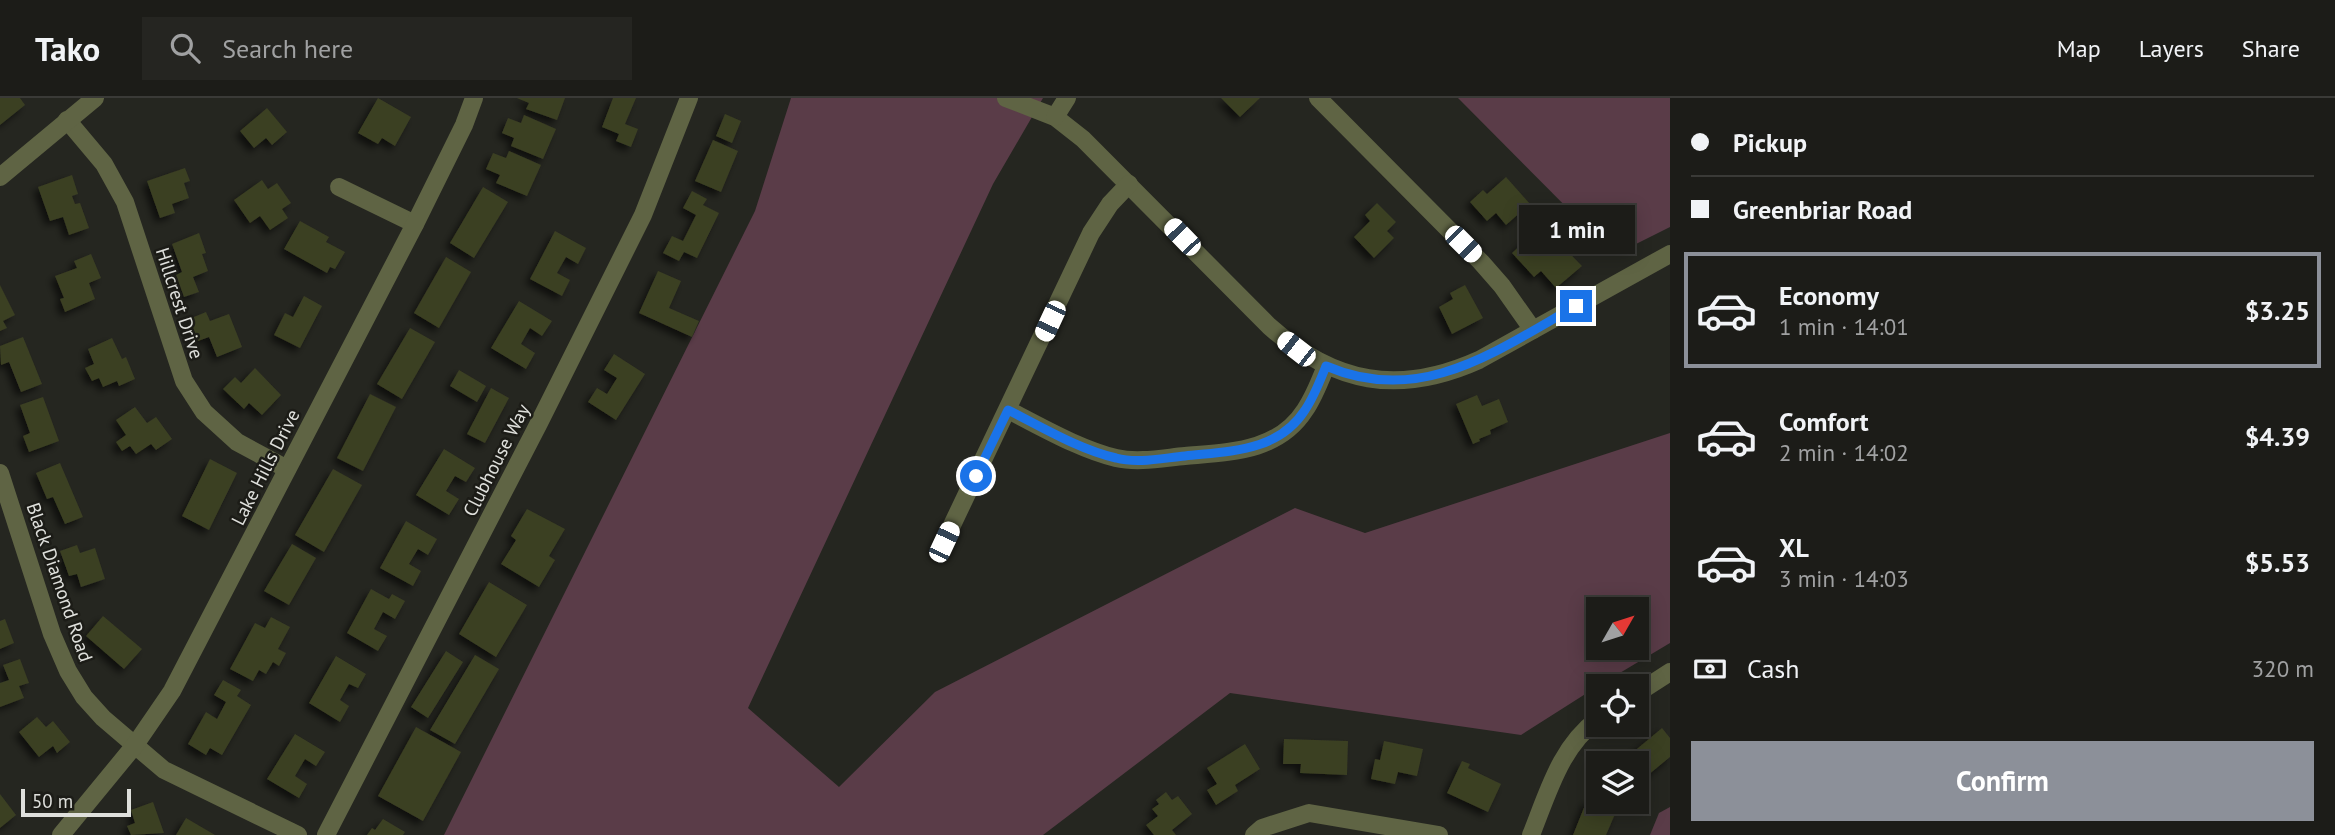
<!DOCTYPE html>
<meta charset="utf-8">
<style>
:root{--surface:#1c1c18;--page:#252521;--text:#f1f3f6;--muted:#a0a1a2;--line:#3a3a37;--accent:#8c9099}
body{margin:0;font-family:"PT Sans",sans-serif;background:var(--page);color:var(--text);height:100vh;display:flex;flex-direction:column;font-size:26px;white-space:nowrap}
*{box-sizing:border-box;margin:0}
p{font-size:23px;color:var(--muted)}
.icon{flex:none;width:38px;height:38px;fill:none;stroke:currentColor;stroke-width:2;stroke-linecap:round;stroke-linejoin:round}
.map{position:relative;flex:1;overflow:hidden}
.sheet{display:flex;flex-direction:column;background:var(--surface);width:665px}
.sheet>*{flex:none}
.banner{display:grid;align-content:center;height:154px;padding:0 21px;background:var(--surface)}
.needle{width:46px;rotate:51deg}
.tools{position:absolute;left:1586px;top:499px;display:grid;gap:14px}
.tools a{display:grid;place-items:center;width:63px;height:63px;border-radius:0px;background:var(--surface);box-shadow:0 4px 18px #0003,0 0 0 2px var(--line);font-size:35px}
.scale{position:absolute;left:21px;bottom:18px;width:110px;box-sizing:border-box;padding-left:7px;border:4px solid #dfe0dc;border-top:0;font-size:19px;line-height:24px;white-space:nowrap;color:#dfe0dc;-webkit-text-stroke:5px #1c1c17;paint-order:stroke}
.end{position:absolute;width:32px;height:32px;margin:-16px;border:9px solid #1a73e8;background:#fff;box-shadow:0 0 0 4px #fff}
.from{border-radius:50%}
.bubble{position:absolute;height:49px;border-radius:0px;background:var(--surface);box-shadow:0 4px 18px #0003,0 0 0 2px var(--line);font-size:23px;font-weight:800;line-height:49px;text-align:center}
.car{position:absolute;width:21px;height:42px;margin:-21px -10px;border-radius:9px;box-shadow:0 0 5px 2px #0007;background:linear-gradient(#fff 24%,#345 0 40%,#fff 0 76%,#345 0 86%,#fff 0)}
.banner b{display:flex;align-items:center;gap:24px;height:66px;font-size:26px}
.banner b+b{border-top:2px solid var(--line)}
.banner i{width:18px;height:18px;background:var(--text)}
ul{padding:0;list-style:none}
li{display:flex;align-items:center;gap:21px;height:116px;margin:0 14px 10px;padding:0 7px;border:4px solid transparent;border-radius:0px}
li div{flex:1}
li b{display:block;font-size:26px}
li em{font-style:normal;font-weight:800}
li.on{border-color:var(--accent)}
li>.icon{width:63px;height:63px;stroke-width:1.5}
.pay{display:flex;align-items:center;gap:18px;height:77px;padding:0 21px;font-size:26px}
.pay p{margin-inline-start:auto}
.action{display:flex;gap:14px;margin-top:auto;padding:14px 21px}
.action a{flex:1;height:80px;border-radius:0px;background:var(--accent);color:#fff;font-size:28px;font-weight:800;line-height:80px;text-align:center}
header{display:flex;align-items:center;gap:42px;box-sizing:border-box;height:98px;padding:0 35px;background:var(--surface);border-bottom:2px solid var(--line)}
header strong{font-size:33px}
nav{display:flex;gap:38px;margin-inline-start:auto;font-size:24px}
.search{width:490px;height:63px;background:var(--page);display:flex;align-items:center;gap:18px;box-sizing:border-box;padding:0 24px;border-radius:0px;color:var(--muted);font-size:26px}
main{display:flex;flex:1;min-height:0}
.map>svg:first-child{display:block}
.green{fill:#5a3c48;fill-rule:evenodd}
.building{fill:#3b3f23;filter:url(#shadow)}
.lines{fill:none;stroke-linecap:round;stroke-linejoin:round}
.minor{stroke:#5f6444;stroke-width:18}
.route{stroke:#1a73e8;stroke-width:9}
.labels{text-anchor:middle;stroke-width:5;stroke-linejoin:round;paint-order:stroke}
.street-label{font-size:19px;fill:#dfe0dc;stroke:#1c1c17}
</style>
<header>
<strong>Tako</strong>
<div class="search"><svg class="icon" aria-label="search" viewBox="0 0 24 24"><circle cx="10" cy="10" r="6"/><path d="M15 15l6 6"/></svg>Search here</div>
<nav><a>Map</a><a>Layers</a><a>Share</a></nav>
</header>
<main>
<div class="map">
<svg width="1670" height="737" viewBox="0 0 1670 737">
<defs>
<filter id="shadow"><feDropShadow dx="-4.5" dy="4.5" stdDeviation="3.5" flood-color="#0009"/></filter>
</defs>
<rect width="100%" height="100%" fill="#252620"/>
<!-- green -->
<g class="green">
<path d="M791,0h252l-50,86 -245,524 91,79 96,-95 360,-184 70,25 305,-100v210l-72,43 -77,49 -291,-42 -187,142h-599l311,-624zM1598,511h38v39h-38z"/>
<path d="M1458,0h212v129l-56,28z"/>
<path d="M1670,709v28h-20l9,-22z"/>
</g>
<!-- building -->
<g class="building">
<path d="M0,0h20l5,7 -25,20z"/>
<path d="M378,0l33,19 -16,29 -13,-8 -4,6 -20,-11z"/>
<path d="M517,0h48l-8,22 -31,-11 3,-6z"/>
<path d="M613,0h23l-11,26 13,5 -7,18 -15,-6 3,-7 -17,-7z"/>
<path d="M1221,0h39l-20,19z"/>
<path d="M267,10l20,24 -15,13 -6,-7 -12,10 -14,-17z"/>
<path d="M725,16l16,7 -9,22 -16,-7z"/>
<path d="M524,17l32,14 -13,30 -32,-13 3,-8 -12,-5 6,-15 13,5z"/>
<path d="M713,42l25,11 -17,41 -26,-11z"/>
<path d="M509,53l32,14 -14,31 -31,-13 4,-8 -14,-6 7,-16 13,5z"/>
<path d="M185,70l5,13 -6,2 5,15 -17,6 3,9 -15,5 -13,-37z"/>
<path d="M72,77l6,19 -6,2 3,8 5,-1 9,25 -20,7 -6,-18 -13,4 -12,-34z"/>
<path d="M1506,79l24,27 -24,21 -10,-12 -9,8 -17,-19 13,-12 4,4z"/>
<path d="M262,82l6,9 9,-6 14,20 -9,6 6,9 -18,12 -10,-14 -10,7 -16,-23z"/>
<path d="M483,89l25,15 -34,56 -24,-15z"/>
<path d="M692,93l15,8 -4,6 16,8 -22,45 -13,-6 -5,9 -16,-8 9,-17 11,5 13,-26 -13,-7z"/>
<path d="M1377,105l19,19 -9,9 7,7 -20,20 -20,-21 16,-16 -5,-6z"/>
<path d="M300,123l29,16 -3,5 19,10 -10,17 -5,-2 -3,6 -43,-24z"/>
<path d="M1542,127l40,41 -26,22 -15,-17 -7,6 -22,-24z"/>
<path d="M555,133l31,17 -8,16 -12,-7 -9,16 13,7 -8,16 -32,-17z"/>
<path d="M199,135l7,20 -4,1 6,17 -15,6 6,15 -15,5 -8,-22 6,-3 -10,-28z"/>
<path d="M91,156l10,24 -12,5 6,16 -30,13 -5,-13 4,-1 -9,-22 22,-8 -3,-7z"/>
<path d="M446,159l25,15 -32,56 -25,-15z"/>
<path d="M658,173l23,10 -12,27 30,13 -7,16 -53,-24z"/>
<path d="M0,187l15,30 -12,6 4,7 -7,3z"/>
<path d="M1465,187l18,33 -31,16 -13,-27 14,-8 -3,-6z"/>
<path d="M304,198l18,10 -22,42 -26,-13 11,-22 8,4z"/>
<path d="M519,203l33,20 -10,15 -12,-8 -9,16 14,9 -9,16 -35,-21z"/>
<path d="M206,214l4,9 19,-7 13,33 -25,10 -8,-20 -11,4 -9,-22z"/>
<path d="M410,230l25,14 -33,57 -25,-15z"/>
<path d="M23,239l19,47 -21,8 -12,-30 -8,3 -1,-19z"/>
<path d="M112,240l10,21 4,-2 9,22 -16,7 -2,-5 -14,6 -4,-9 -7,3 -7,-13 9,-4 -6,-15z"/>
<path d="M614,256l31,20 -29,46 -28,-18 9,-14 10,6 10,-16 -13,-8z"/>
<path d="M255,270l26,27 -19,20 -13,-12 -5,6 -21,-20 12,-12 6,6z"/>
<path d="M459,272l27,16 -9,16 -27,-16z"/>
<path d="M491,290l18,10 -24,45 -18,-9z"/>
<path d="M370,296l26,13 -33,64 -26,-13z"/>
<path d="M1477,297l5,11 17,-7 9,23 -18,8 1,4 -12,5 1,2 -7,3 -17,-40z"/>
<path d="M43,299l16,44 -30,11 -6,-16 7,-3 -10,-28z"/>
<path d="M135,309l12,16 9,-6 16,22 -16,11 -5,-6 -15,10 -6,-8 -8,5 -6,-9 10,-7 -10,-15z"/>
<path d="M444,351l31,19 -9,14 -11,-6 -9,15 13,8 -10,16 -33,-20z"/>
<path d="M210,361l27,14 -28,57 -27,-14z"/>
<path d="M60,365l23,54 -18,7 -12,-27 -6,2 -11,-26z"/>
<path d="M333,371l29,16 -38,67 -29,-17z"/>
<path d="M527,411l38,20 -16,27 6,4 -16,27 -38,-23 15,-24 -5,-4z"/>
<path d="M406,423l31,18 -9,16 -10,-6 -9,15 12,7 -8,15 -33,-18z"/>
<path d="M292,446l24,14 -27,47 -25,-14z"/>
<path d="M77,447l3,8 15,-5 10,31 -24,8 -4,-13 -8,2 -9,-25z"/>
<path d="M489,484l38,23 -31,52 -37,-23z"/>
<path d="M371,491l18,10 3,-5 13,7 -10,18 -12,-7 -9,17 13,7 -9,15 -31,-18z"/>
<path d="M103,518l39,33 -18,20 -38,-33z"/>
<path d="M271,519l19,10 -12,22 8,4 -7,13 -6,-4 -7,12 -7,-4 -6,11 -23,-12 25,-46 10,5z"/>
<path d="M5,521l9,24 -14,6v-28z"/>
<path d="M446,553l17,11 -35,56 -17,-11z"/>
<path d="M475,557l24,14 -44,75 -25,-14z"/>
<path d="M336,558l30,18 -8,14 -9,-4 -9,16 9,6 -9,16 -31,-19z"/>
<path d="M20,561l9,24 -10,3 5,12 -24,9v-24l9,-3 -6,-15z"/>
<path d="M223,582l18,10 -4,6 14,9 -29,50 -12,-7 -4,7 -18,-11 18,-32 11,7 9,-17 -12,-7z"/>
<path d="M37,619l9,10 7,-6 17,21 -13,11 -4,-7 -14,11 -20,-25z"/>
<path d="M416,629l45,25 -38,69 -45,-25z"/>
<path d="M1662,630l8,10v19l-34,28v-22h-16z"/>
<path d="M295,636l30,18 -9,14 -11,-7 -10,17 12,8 -8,14 -32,-19z"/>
<path d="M1284,641l64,2 -1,34 -47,-2 1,-9h-18z"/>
<path d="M1384,643l39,8 -6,27 -19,-4 -3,12 -24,-5 4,-20 5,1z"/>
<path d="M1245,646l15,25 -25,16 3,6 -22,14 -9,-15 10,-6 -10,-16z"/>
<path d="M1462,663l8,3 -2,4 33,16 -13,28 -41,-19z"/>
<path d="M1166,694l6,8 6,-4 14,18 -20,16 4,5h-22l-8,-10 12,-9 -6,-7 7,-5 -3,-4z"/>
<path d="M0,696l16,21 -16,13z"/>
<path d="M1587,702l29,12 -10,23h-33z"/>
<path d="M153,704l11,31 -33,2 -4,-9 8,-3 -4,-13z"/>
<path d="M186,720l29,17h-39z"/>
<path d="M383,721l22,13 -2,3h-36l5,-7 3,2z"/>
</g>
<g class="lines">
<!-- minor -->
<g class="minor">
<path d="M1006,0l49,19 28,22 186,187c65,58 130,70 210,34l191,-106"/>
<path d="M1318,0l163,164 21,24 31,44"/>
<path d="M1055,19l12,-19"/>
<path d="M67,22l37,44 21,38 59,179 20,31 33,30 50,27"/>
<path d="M0,79l95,-79"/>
<path d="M339,89l76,37"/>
<path d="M1008,312c34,17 71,39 108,48 22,5 47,0 69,-2 45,-4 93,-4 120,-46 9,-13 15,-29 21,-44"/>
<path d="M0,375l52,161 16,37 16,26 19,21 61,52 134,65"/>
<path d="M944,444l147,-309 19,-29 19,-20"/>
<path d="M1636,596l34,-22"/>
<path d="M61,737l74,-90 37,-54 243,-467 49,-99 10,-27"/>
<path d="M326,737l213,-412 104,-208 46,-117"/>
<path d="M1254,737l8,-7 47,-15 130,22"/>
<path d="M1531,737c17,-42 29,-88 67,-116"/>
</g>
</g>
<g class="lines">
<!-- route -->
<path class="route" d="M976,378l32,-66c34,17 70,39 108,48 22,6 47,0 69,-2 45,-5 93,-4 120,-46 9,-13 15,-29 21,-44 95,41 170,-15 250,-60"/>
</g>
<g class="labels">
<!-- street labels -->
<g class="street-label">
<text transform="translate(180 205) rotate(72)" y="7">Hillcrest Drive</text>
<text transform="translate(496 362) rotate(-63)" y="7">Clubhouse Way</text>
<text transform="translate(265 369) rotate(-63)" y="7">Lake Hills Drive</text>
<text transform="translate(60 484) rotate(71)" y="7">Black Diamond Road</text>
</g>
</g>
</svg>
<div class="tools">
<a><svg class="needle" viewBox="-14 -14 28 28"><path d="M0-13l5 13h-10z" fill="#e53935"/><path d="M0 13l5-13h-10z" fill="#a0a1a2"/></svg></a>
<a><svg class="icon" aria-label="locate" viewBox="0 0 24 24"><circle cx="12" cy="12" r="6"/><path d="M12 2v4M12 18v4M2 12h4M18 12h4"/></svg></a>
<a><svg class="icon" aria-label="layers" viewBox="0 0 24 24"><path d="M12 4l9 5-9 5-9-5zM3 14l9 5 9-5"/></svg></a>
</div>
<div class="scale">50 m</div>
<i class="end from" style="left:976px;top:378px"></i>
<i class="end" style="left:1576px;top:208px"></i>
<div class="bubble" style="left:1519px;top:107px;width:116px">1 min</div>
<i class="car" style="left:1182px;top:139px;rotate:316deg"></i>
<i class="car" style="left:1463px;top:146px;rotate:135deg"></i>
<i class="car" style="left:1050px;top:223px;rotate:205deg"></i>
<i class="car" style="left:1296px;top:251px;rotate:308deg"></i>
<i class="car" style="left:944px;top:444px;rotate:25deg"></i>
</div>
<section class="sheet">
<div class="banner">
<b><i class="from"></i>Pickup</b>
<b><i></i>Greenbriar Road</b>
</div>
<ul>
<li class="on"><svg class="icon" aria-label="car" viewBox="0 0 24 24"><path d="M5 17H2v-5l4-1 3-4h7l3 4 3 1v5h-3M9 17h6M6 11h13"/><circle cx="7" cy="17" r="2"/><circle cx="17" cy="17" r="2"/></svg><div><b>Economy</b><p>1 min · 14:01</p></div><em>$3.25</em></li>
<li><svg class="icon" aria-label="car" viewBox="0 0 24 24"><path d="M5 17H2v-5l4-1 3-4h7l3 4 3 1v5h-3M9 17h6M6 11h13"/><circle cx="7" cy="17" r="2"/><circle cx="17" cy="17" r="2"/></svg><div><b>Comfort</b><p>2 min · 14:02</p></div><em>$4.39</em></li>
<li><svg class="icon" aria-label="car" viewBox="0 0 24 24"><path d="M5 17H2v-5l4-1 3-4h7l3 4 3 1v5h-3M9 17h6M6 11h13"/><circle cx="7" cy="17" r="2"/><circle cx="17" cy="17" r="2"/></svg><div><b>XL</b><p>3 min · 14:03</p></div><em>$5.53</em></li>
</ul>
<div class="pay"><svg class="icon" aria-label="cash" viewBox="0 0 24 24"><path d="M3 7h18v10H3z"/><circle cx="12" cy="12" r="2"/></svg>Cash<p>320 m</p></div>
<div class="action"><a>Confirm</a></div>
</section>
</main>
